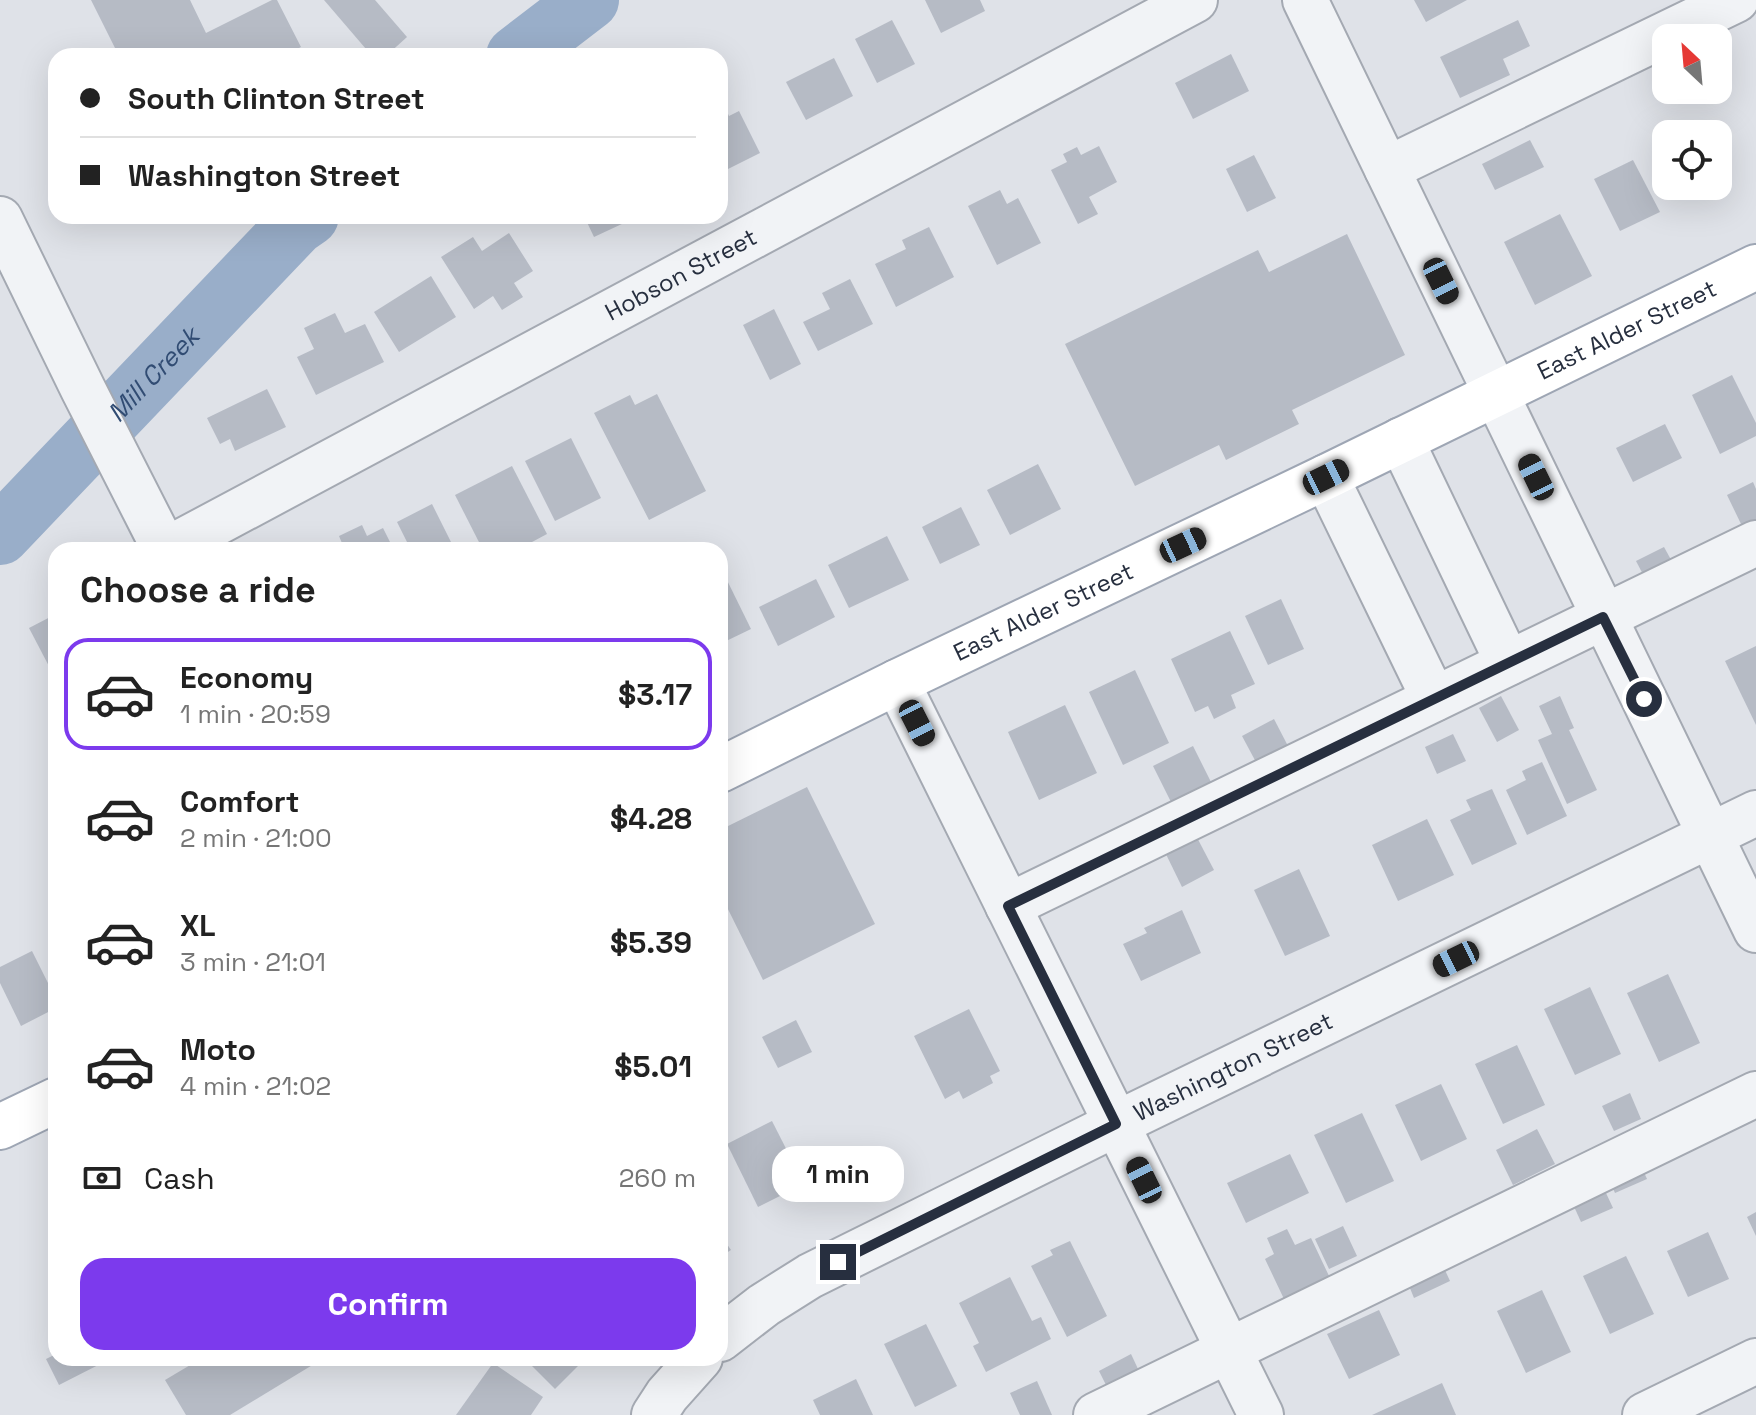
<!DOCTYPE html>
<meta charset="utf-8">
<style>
:root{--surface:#fff;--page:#f2f2f2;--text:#222;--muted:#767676;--line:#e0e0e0;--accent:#7c3aed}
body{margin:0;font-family:"Space Grotesk",sans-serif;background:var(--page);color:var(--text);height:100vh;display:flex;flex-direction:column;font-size:30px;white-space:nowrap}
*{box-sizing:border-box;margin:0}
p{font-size:26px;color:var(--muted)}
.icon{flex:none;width:44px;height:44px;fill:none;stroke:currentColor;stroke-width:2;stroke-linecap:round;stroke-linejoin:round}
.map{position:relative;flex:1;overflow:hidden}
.panel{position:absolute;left:48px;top:542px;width:680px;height:824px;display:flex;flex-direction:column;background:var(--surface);border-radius:24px;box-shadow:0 8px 32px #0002}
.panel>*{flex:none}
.hud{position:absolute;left:48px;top:48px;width:680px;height:176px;border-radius:24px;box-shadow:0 8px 32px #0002;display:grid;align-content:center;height:176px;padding:0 32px;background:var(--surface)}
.needle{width:52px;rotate:334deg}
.tools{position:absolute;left:1652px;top:24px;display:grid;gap:16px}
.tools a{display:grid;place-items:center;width:80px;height:80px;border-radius:16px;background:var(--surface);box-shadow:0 8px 32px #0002;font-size:40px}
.end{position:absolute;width:36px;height:36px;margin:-18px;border:10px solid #272f3f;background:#fff;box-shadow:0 0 0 4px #fff}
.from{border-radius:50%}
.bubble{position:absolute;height:56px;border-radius:24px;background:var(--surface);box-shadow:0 8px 32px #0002;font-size:26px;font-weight:700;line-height:56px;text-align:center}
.car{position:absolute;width:24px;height:48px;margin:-24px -12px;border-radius:10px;box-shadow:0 0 6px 2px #0007;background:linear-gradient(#222 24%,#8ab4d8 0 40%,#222 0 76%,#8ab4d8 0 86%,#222 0)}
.hud b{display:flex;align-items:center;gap:28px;height:76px;font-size:30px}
.hud b+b{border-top:2px solid var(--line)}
.hud i{width:20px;height:20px;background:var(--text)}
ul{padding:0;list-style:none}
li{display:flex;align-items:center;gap:24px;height:112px;margin:0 16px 12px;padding:0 16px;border:4px solid transparent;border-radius:24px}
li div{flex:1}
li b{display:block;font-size:30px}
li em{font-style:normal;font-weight:700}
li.on{border-color:var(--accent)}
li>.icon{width:72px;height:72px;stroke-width:1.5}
h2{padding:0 32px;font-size:36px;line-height:96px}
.pay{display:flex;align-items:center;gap:20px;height:88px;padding:0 32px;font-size:30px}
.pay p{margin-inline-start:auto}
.primary-button{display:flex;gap:16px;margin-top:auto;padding:16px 32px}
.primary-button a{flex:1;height:92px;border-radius:24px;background:var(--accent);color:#fff;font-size:32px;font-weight:700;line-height:92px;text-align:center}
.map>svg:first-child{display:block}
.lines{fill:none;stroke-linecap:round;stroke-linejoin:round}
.river{stroke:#99aec9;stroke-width:60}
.building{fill:#b6bbc5}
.minor-casing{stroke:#a4a9b2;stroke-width:48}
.major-casing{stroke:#9ea6b4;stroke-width:48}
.minor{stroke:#f1f3f6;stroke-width:44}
.major{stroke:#fff;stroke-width:44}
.route{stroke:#272f3f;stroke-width:10}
.labels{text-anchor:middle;stroke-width:8;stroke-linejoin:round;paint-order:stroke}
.street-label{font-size:24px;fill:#272f3f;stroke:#eef1f6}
.water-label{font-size:26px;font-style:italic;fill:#314c73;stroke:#eef1f6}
</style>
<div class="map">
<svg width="1756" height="1415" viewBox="0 0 1756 1415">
<rect width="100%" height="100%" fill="#dfe2e8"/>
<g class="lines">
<!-- river -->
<g class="river">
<path d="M516,56l73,-56"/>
<path id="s1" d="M0,535l296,-310 13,-9"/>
</g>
</g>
<!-- building -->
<g class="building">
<path d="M91,0h99l16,33 66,-33h5l24,47 -17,9h-165z"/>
<path d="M324,0h51l32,37 -21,19h-14z"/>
<path d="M925,0h55l5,11 -44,22z"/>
<path d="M1414,0h53l-41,22z"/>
<path d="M892,20l23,44 -38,19 -22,-44z"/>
<path d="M1518,20l12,26 -27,13 7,16 -50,23 -20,-41z"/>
<path d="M1231,54l18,37 -56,28 -18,-36z"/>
<path d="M834,58l19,38 -47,24 -20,-38z"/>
<path d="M720,97l9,19 10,-5 21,42 -40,20z"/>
<path d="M1698,124l5,10h-25z"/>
<path d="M1530,140l14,27 -49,23 -13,-26z"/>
<path d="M1666,140v30l-12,-24z"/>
<path d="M1099,146l18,36 -28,15 9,17 -20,10 -27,-54 16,-8 -4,-8 14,-7 4,8z"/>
<path d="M1254,155l22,43 -29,14 -21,-43z"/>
<path d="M1633,160l27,52 -40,19 -26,-52z"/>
<path d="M1000,190l7,14 11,-6 23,45 -44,22 -29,-59z"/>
<path d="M1560,214l32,62 -57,29 -31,-63z"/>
<path d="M584,216h55l-45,21z"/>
<path d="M929,227l25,50 -58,30 -21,-43 31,-15 -4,-9z"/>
<path d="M509,233l24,38 -19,12 9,14 -21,13 -9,-14 -19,13 -33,-52 32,-20 9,14z"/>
<path d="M1347,234l58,121 -113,55 7,14 -73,36 -7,-15 -84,41 -70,-142 193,-94 11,22z"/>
<path d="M431,276l25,41 -57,35 -25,-40z"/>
<path d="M850,279l23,45 -55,27 -15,-29 27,-13 -8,-16z"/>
<path d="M774,309l27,55 -31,16 -27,-55z"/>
<path d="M335,313l10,20 20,-9 19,38 -68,33 -19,-38 17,-8 -10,-21z"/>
<path d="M1732,375l24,48v13l-36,18 -28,-59z"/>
<path d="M267,389l19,38 -51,24 -5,-12 -10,5 -13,-26z"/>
<path d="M657,394l49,97 -57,29 -55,-107 36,-18 5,10z"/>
<path d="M1665,424l17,34 -49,24 -17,-34z"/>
<path d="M571,438l30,60 -46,23 -30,-60z"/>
<path d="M1038,464l23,45 -51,26 -23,-45z"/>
<path d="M512,466l35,68 -30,16h-34l-28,-55z"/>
<path d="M1753,482l3,7v30l-14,7 -15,-31z"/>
<path d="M432,504l23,46h-44l-14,-28z"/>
<path d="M961,507l19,38 -40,19 -18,-37z"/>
<path d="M362,525l5,11 16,-8 11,22h-55l5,-2 -5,-12z"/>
<path d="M887,536l22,44 -60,28 -21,-43z"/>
<path d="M1664,547l11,20 -28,15 -11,-21z"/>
<path d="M720,566l31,63 -31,15z"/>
<path d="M816,579l19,38 -57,29 -19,-39z"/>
<path d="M1281,599l23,50 -36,16 -23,-49z"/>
<path d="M56,614v56l-4,2 -23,-44z"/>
<path d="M1230,631l25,53 -24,11 5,13 -22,11 -6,-13 -13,6 -24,-53z"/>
<path d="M1756,646v79l-31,-64z"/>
<path d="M1135,670l34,73 -46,22 -34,-73z"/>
<path d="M1501,696l18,34 -22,12 -18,-34z"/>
<path d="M1560,696l14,32 -5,2 28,60 -30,14 -29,-64 14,-6 -13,-28z"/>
<path d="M1065,705l32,68 -58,27 -31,-68z"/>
<path d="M1274,719l15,29 -32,16 -15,-28z"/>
<path d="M1453,734l13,27 -29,13 -12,-27z"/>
<path d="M1193,746l22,44 -40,20 -22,-44z"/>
<path d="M1542,762l25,54 -40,19 -21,-45 20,-10 -4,-9z"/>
<path d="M807,787l68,137 -112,56 -43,-87v-63z"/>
<path d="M1492,789l25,55 -45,21 -22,-45 21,-10 -5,-10z"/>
<path d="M1427,819l27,56 -56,26 -26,-56z"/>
<path d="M1192,828l22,42 -32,17 -21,-43z"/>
<path d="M1299,869l31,67 -45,20 -31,-66z"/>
<path d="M1182,910l19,43 -60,28 -18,-37 24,-11 -3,-5z"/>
<path d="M32,951l24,48v9l-35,18 -21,-43v-16z"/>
<path d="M1668,974l32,69 -41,19 -32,-69z"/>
<path d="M1590,987l31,67 -46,21 -31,-66z"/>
<path d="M969,1009l31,62 -10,5 3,7 -30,16 -4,-8 -14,8 -31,-63z"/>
<path d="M796,1020l16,32 -34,16 -16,-31z"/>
<path d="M1517,1045l28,60 -42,19 -28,-60z"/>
<path d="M1441,1084l26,55 -46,22 -26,-56z"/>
<path d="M1630,1093l11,26 -27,12 -12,-25z"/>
<path d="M1362,1113l32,68 -48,22 -32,-68z"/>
<path d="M772,1121l32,63 -46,23 -31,-63z"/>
<path d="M1537,1129l18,35 -42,21 -17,-35z"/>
<path d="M1290,1154l19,39 -63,30 -19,-40z"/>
<path d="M1638,1159l9,20 -32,14 -9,-20z"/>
<path d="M1598,1176l15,32 -32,14 -14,-31z"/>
<path d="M1756,1212v24l-9,-19z"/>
<path d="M1343,1226l14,30 -28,13 -14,-30z"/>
<path d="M1287,1229l8,16 16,-7 19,40 -46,21 -19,-40 9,-5 -7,-16z"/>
<path d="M1708,1232l21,47 -41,18 -21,-46z"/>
<path d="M720,1234l11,16 -11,7z"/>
<path d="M1070,1241l37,75 -40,21 -36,-71 22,-11 -3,-5z"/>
<path d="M1438,1255l12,26 -36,17 -11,-27z"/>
<path d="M1626,1256l28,58 -44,20 -27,-58z"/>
<path d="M1010,1277l22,44 9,-4 10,22 -65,33 -13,-26 6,-3 -20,-40z"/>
<path d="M1542,1290l29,62 -45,21 -29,-62z"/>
<path d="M1379,1310l21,45 -51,24 -22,-45z"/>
<path d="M926,1324l31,62 -42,21 -31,-63z"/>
<path d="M56,1354v4h56l-53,27 -13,-26z"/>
<path d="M1131,1354l8,17 -32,16 -8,-16z"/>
<path d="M202,1358h122l-94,57h-44l-21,-35z"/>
<path d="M524,1358h62l-31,31z"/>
<path d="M493,1363l50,34 -12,18h-75z"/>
<path d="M856,1379l17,36h-53l-7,-15z"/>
<path d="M1037,1381l15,34h-32l-10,-22z"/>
<path d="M1442,1383l14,32h-84z"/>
</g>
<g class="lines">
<!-- minor casing -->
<g class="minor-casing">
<g id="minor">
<path d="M1305,0l451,930"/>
<path d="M1387,169l349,-169"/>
<path d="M0,219l83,170 82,161"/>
<path d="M1401,440l107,223"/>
<path d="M1326,477l108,222"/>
<path id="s2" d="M166,550l1029,-550"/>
<path d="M897,682l364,733"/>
<path d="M1008,906l748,-363"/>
<path id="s3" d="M720,1339l44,-34 46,-29 306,-152 640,-311"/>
<path d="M654,1415l13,-20 33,-37"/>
<path d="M1096,1415l660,-321"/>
<path d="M1645,1415l111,-54"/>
</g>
</g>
<!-- major casing -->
<g class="major-casing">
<g id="major">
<path id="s4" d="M720,770l177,-88 429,-205 430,-210"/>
<path d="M0,1127l56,-27"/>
</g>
</g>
<!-- minor -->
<use href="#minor" class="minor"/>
<!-- major -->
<use href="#major" class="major"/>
</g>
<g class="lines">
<!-- route -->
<path class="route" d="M838,1262l278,-138 -108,-218 595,-289 41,82"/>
</g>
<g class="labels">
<!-- street labels -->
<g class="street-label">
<text dy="8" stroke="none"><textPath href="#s2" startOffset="584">Hobson Street</textPath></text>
<text dy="8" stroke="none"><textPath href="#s4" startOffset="1008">East Alder Street</textPath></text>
<text dy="8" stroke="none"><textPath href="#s4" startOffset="360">East Alder Street</textPath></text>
<text dy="8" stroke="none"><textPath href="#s3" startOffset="582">Washington Street</textPath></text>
</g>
<!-- water labels -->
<g class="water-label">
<text dy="9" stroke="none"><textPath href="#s1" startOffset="222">Mill Creek</textPath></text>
</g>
</g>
</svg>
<div class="tools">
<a><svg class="needle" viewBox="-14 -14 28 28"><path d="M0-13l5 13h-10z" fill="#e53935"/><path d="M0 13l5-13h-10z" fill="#767676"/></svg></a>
<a><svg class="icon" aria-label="locate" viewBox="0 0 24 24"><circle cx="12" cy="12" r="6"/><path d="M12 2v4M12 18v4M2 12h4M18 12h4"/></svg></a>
</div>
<i class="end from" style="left:1644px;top:699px"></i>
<i class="end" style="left:838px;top:1262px"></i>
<div class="bubble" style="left:772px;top:1146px;width:132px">1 min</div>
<i class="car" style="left:1441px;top:281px;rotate:154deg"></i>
<i class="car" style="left:1326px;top:477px;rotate:64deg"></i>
<i class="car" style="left:1536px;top:477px;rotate:334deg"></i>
<i class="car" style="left:1183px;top:545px;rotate:65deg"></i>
<i class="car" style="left:917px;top:723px;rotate:153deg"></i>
<i class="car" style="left:1456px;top:959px;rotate:244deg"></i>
<i class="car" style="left:1144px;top:1180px;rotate:334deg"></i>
<div class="hud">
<b><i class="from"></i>South Clinton Street</b>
<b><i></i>Washington Street</b>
</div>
<section class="panel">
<h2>Choose a ride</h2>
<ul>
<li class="on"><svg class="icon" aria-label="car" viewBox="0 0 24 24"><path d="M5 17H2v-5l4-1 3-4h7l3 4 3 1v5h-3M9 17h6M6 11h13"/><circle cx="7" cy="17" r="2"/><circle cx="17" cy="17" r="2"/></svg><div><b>Economy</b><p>1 min · 20:59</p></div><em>$3.17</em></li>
<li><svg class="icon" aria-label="car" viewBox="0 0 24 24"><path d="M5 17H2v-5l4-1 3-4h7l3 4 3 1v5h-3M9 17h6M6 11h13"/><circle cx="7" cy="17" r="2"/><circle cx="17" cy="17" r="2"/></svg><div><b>Comfort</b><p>2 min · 21:00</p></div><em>$4.28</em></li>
<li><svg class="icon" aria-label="car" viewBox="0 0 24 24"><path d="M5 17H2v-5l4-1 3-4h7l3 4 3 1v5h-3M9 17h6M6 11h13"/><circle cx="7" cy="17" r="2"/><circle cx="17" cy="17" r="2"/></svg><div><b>XL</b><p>3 min · 21:01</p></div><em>$5.39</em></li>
<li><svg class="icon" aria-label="car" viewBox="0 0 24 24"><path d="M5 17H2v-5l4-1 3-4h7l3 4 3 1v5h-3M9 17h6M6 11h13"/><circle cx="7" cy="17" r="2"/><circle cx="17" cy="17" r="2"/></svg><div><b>Moto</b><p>4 min · 21:02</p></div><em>$5.01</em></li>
</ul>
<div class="pay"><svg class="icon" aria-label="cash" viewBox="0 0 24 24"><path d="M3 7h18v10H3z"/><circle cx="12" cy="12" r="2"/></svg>Cash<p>260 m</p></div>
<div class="primary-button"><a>Confirm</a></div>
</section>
</div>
